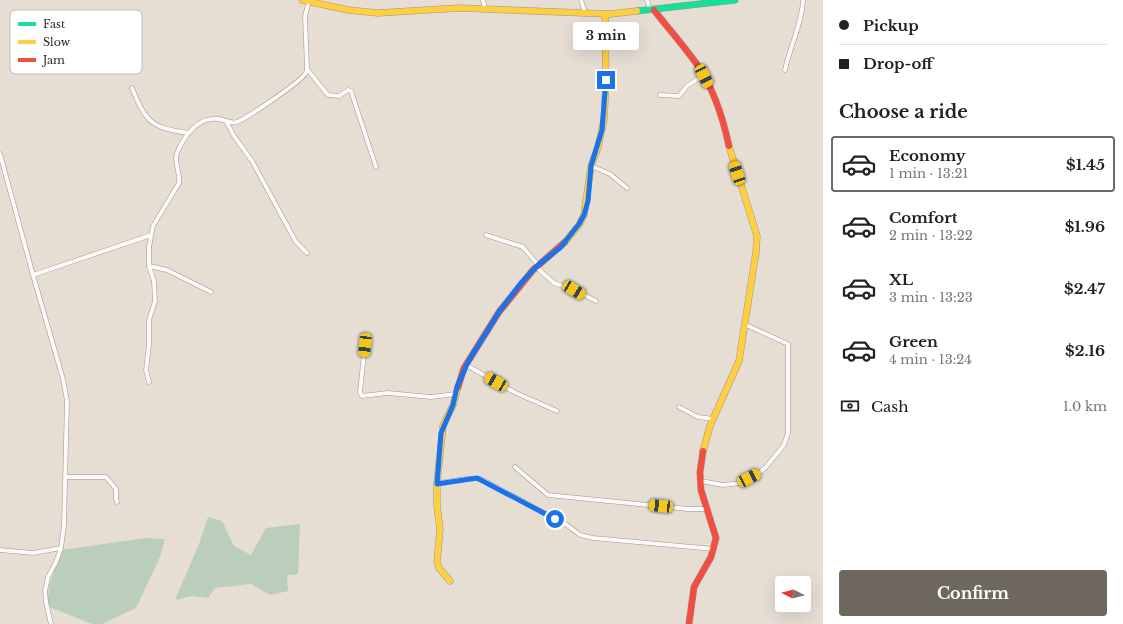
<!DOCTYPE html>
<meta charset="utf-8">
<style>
:root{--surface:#fff;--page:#f6f6f6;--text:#222;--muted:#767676;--line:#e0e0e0;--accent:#6e685f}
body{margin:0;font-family:"Libre Baskerville",serif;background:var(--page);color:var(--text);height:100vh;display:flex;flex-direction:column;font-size:15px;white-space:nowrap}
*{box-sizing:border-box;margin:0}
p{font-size:13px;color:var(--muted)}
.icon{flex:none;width:22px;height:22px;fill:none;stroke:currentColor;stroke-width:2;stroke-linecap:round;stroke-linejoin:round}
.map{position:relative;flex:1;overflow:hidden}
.sheet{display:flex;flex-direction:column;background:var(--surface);width:300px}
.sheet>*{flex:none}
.guide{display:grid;align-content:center;height:88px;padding:0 16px;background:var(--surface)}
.needle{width:26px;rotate:276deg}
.buttons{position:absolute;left:775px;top:576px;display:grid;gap:8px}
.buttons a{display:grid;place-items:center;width:36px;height:36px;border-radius:4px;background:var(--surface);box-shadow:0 4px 16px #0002;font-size:20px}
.end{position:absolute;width:18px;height:18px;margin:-9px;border:5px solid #1a73e8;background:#fff;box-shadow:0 0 0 2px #fff}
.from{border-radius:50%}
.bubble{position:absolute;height:28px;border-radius:4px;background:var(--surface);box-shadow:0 4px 16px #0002;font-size:13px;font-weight:800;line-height:28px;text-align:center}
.car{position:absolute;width:12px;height:24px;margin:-12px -6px;border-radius:5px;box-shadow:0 0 3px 1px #0007;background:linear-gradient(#f5c518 24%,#345 0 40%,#f5c518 0 76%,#345 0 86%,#f5c518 0)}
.guide b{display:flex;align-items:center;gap:14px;height:38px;font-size:15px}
.guide b+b{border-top:1px solid var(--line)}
.guide i{width:10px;height:10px;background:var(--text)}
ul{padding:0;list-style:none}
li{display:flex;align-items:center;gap:12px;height:56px;margin:0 8px 6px;padding:0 8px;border:2px solid transparent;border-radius:4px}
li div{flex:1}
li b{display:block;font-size:15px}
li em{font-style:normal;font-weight:800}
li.selected{border-color:var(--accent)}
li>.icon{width:36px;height:36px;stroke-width:1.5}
h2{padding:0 16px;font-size:18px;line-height:48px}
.pay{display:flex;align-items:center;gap:10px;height:44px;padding:0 16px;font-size:15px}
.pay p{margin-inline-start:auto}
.button{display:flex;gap:8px;margin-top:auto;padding:8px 16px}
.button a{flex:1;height:46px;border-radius:4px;background:var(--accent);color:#fff;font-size:16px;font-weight:800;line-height:46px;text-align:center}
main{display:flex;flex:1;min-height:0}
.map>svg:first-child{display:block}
.green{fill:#bbcebc}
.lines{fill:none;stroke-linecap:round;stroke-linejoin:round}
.street-casing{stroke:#9c968e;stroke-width:5}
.fast-casing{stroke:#9c968e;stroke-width:7}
.slow-casing{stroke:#9c968e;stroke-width:7}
.jam-casing{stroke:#9c968e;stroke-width:7}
.street{stroke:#fbfaf8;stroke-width:4}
.fast{stroke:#16e098;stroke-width:6}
.slow{stroke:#ffcf43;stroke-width:6}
.jam{stroke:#f24e42;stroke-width:6}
.route{stroke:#1a73e8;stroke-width:5}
.key{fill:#fff;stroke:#c0bebc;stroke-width:1}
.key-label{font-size:11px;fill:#2e2821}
</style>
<main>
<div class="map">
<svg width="823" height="624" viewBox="0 0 823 624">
<rect width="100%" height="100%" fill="#e6ded3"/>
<!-- green -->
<g class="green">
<path d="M208,517l14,4 12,25 17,9 15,-27 34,-4 -2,50 -11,1 1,16 -18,4 -19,-11 -36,4 -7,10 -16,-2 -17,4 24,-56z"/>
<path d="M146,538l19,1 -5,18 -24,51 -34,16h-10l-45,-18 2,-20 12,-36z"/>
</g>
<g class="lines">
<!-- street casing -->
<g class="street-casing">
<g id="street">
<path d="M483,0l2,9"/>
<path d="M581,0l4,13"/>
<path d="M647,0l3,10"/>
<path d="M307,69l21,26 11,1 9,-6 3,1 25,76"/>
<path d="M785,70c5,-24 17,-46 18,-70"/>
<path d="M132,88c14,35 20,40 57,45"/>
<path d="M660,95l19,1 8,-10 17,-11"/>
<path d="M226,121l8,15 18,25 44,81 11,11"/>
<path d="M0,154l33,121 30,104 4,22 -3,124 -3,23 -5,14 -8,15 -3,14 1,11 5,22"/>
<path d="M591,166l19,8 17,14"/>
<path d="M486,235l37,12 15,18"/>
<path d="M149,266l18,4 44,22"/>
<path d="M536,267l18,16 20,7 22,11"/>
<path d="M33,275l118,-40"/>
<path d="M368,337l-3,8 -5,47 2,4 26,-3 43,4 25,-3"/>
<path d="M466,365l50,28 41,18"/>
<path d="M149,382l-3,-12 3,-25v-25l6,-19 -1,-20 -5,-15v-19l4,-21 26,-43c2,-10 -6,-21 -2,-30 7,-17 21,-37 42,-34 6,1 12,5 18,3 10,-4 62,-39 68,-48 2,-2 2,-3 2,-5l-2,-53 4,-15"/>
<path d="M679,407l19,10 15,2"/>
<path d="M515,467l33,28 140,14h19"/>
<path d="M66,477h40l10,12v10l1,3"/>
<path d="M701,481l22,4 17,-2 18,-9 8,-7 18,-22 4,-12v-89l-44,-20"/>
<path d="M437,484c7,-2 37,-7 44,-5l86,46 13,10 13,3 121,11"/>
<path d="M0,550l33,3 28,-5"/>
</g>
</g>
<!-- fast casing -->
<g class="fast-casing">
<path id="fast" d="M637,11l98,-11"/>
</g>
<!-- slow casing -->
<g class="slow-casing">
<g id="slow">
<path d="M302,0l46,10 30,3 81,-5 151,6 27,-3"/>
<path d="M565,242l14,-17 5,-10 7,-49 7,-19 6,-27 2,-39 -1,-67"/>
<path d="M703,451l7,-25 29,-65 17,-109 1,-16 -28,-90"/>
<path d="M450,581l-11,-13 -2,-6 3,-33 -3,-23v-23l6,-57 10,-21 5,-18"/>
</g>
</g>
<!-- jam casing -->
<g class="jam-casing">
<g id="jam">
<path d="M654,10c14,18 29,35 42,53 17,24 27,55 33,83"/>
<path d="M458,387l6,-19 35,-56 34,-42 32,-28"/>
<path d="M689,624l5,-37 17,-30 5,-19 -15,-48 -1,-18 3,-21"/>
</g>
</g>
<!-- street -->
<use href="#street" class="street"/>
<!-- fast -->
<use href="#fast" class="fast"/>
<!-- slow -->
<use href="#slow" class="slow"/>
<!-- jam -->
<use href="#jam" class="jam"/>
</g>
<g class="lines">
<!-- route -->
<path class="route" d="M555,519l-78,-41 -40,6 4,-51 12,-28 4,-18 11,-25 31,-50 22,-29 17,-18 23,-18 18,-23 5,-9 4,-14 3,-35 11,-36 4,-50"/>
</g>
<!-- legend -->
<rect x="10" y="10" width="132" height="64" rx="6" class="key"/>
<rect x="18" y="22" width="18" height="4" fill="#16e098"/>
<rect x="18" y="40" width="18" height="4" fill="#ffcf43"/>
<rect x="18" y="58" width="18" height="4" fill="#f24e42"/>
<g class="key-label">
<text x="43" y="28">Fast</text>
<text x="43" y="46">Slow</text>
<text x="43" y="64">Jam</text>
</g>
</svg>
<div class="buttons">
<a><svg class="needle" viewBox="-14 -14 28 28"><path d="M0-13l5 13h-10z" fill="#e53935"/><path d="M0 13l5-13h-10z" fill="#767676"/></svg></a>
</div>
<i class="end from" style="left:555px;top:519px"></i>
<i class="end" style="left:606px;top:80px"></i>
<div class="bubble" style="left:573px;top:22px;width:66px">3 min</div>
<i class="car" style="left:704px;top:76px;rotate:153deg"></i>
<i class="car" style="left:737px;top:173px;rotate:342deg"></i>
<i class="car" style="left:574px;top:290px;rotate:121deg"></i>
<i class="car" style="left:365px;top:345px;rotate:186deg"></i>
<i class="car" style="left:496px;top:382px;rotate:300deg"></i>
<i class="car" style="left:749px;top:478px;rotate:63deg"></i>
<i class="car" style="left:661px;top:506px;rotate:276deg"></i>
</div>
<section class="sheet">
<div class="guide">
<b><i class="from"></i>Pickup</b>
<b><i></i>Drop-off</b>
</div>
<h2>Choose a ride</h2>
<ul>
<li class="selected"><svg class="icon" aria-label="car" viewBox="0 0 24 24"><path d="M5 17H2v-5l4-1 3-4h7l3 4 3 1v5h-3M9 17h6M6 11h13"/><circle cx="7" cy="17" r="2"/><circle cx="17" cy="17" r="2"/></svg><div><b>Economy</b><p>1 min · 13:21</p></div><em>$1.45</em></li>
<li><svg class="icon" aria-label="car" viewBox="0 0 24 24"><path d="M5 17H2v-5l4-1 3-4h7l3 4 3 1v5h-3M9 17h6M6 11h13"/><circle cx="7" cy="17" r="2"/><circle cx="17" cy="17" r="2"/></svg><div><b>Comfort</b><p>2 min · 13:22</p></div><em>$1.96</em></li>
<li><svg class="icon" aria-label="car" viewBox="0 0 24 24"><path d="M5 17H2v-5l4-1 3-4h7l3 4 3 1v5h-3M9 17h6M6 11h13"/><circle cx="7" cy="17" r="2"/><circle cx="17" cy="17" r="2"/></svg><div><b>XL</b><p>3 min · 13:23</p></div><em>$2.47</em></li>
<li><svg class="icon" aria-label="car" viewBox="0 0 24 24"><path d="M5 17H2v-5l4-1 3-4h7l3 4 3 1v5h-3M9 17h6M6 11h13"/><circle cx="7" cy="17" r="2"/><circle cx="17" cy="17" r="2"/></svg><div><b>Green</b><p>4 min · 13:24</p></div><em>$2.16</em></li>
</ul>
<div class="pay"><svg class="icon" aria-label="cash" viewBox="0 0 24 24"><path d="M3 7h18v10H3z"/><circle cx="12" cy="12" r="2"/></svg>Cash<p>1.0 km</p></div>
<div class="button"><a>Confirm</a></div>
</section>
</main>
